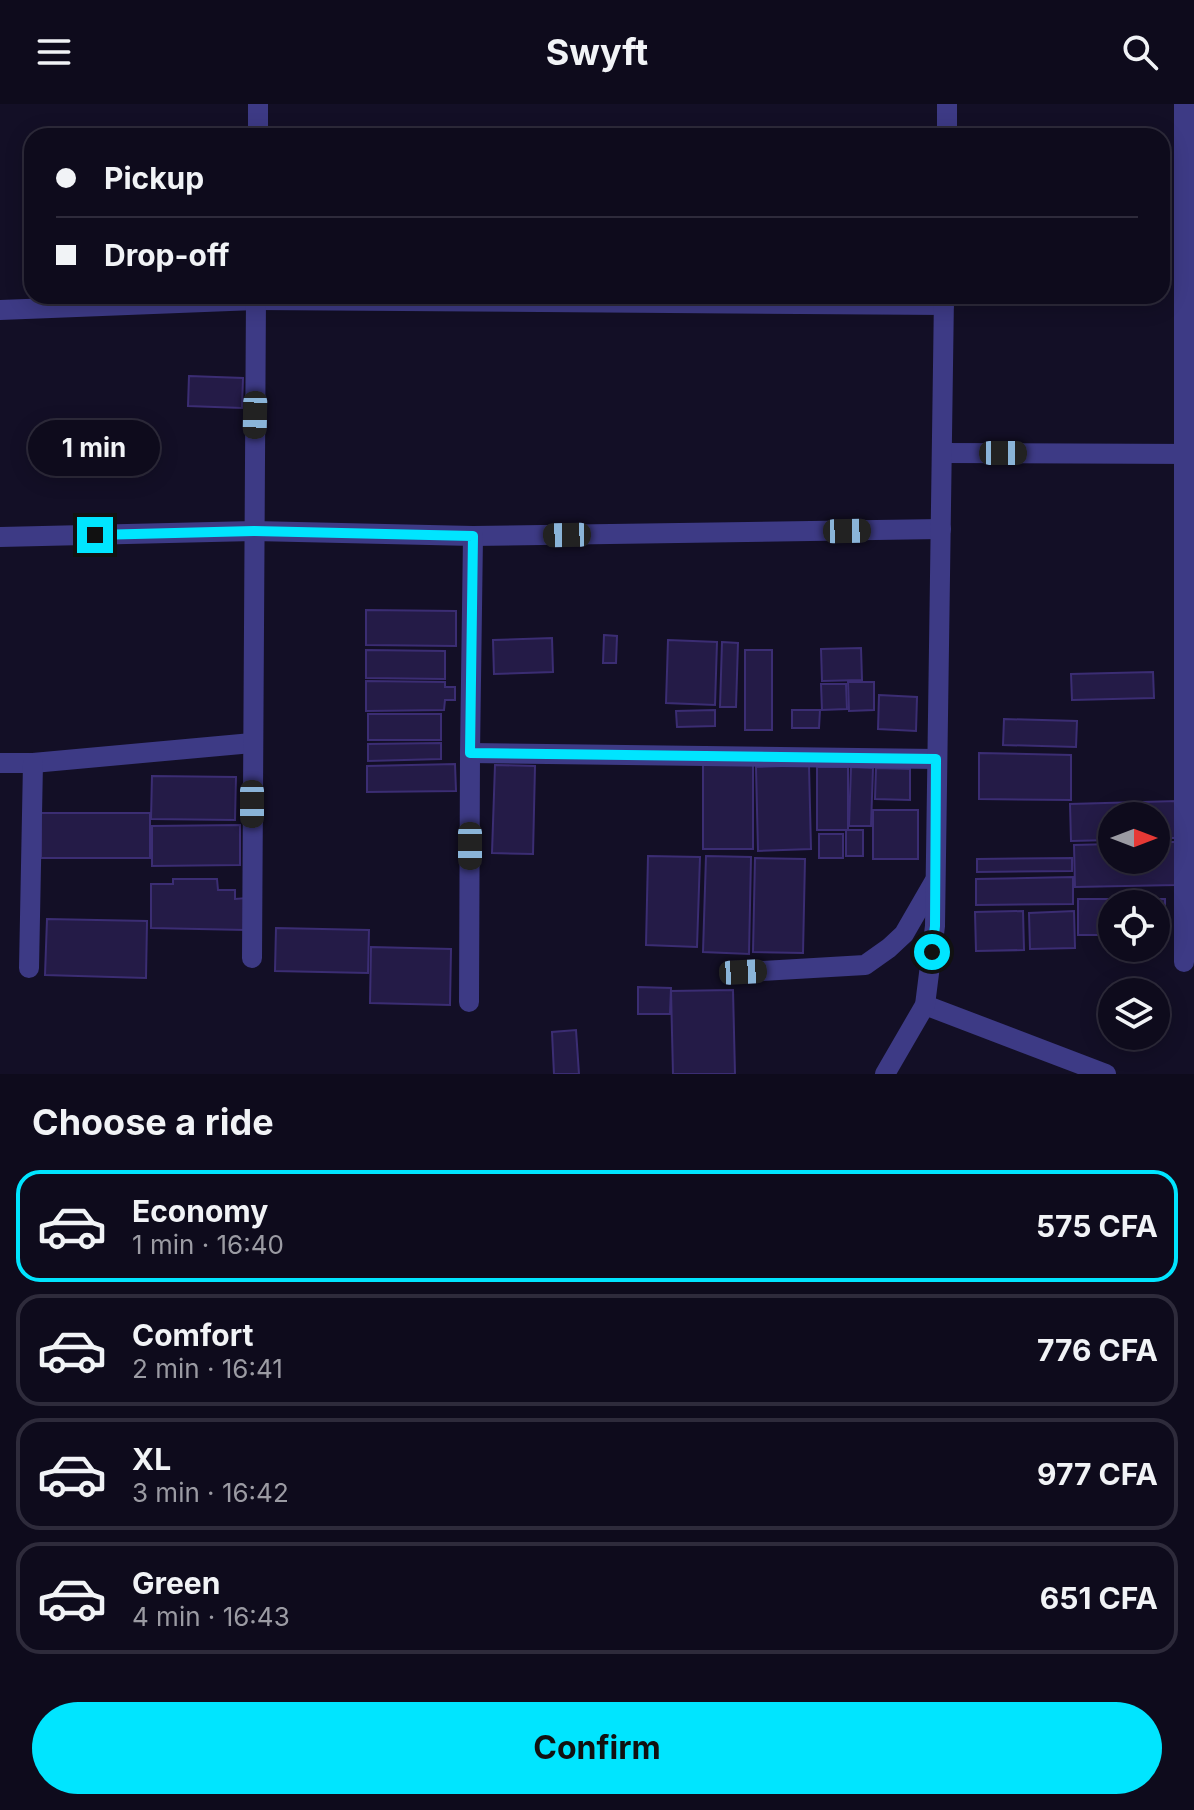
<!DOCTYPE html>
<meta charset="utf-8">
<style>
:root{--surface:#0e0b1c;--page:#1c1929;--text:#f1f3f6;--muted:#9b9ba3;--line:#2e2b3b;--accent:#00e5ff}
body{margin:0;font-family:Inter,sans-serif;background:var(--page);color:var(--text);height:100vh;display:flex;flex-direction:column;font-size:30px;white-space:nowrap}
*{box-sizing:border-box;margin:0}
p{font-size:26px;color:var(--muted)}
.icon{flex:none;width:44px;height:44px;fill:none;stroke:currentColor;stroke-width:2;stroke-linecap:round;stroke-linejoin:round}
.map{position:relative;height:970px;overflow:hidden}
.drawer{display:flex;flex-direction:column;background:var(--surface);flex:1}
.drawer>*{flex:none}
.hud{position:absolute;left:24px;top:24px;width:1146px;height:176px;border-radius:24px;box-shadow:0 4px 20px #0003,0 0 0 2px var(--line);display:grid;align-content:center;height:176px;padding:0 32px;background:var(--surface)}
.needle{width:52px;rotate:90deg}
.tools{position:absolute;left:1098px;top:698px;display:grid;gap:16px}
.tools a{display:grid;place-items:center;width:72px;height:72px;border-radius:50%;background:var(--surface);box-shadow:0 4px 20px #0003,0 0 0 2px var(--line);font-size:40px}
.end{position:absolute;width:36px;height:36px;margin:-18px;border:10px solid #00e5ff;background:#111;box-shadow:0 0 0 4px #111}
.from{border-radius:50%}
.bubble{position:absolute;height:56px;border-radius:28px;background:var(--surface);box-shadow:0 4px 20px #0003,0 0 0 2px var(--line);font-size:26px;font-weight:700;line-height:56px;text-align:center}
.car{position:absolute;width:24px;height:48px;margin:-24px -12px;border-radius:10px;box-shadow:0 0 6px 2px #0007;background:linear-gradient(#222 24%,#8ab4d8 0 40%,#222 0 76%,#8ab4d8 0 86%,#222 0)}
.hud b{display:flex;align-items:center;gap:28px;height:76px;font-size:30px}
.hud b+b{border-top:2px solid var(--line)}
.hud i{width:20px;height:20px;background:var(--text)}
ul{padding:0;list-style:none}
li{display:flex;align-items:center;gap:24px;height:112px;margin:0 16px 12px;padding:0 16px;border:4px solid var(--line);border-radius:24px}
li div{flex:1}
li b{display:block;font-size:30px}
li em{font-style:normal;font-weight:700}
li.current{border-color:var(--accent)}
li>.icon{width:72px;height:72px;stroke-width:1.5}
h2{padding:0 32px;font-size:36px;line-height:96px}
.cta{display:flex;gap:16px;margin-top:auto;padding:16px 32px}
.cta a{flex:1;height:92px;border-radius:48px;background:var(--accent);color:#111;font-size:32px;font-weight:700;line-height:92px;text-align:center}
header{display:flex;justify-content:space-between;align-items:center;height:104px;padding:0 32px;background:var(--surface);font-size:36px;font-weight:700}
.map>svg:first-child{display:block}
.building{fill:#241b47;stroke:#3b2d73;stroke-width:2}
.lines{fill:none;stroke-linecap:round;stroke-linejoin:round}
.minor{stroke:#3d3a85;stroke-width:20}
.route{stroke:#00e5ff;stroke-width:10}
</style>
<header><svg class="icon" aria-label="menu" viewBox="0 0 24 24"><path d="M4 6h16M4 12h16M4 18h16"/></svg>Swyft<svg class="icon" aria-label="search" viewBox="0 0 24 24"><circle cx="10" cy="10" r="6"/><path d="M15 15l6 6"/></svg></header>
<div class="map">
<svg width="1194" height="970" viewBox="0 0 1194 970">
<rect width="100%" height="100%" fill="#130f26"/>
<!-- building -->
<g class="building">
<path d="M189,272l54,2 -1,30 -54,-2z"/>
<path d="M366,506l90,1v35l-90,-1z"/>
<path d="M604,531l13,1 -1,27h-13z"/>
<path d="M552,534l1,34 -59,2 -1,-34z"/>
<path d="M668,536l49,2 -2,63 -49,-2z"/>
<path d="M722,538l16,1 -2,64h-16z"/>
<path d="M861,544l1,32 -40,1 -1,-32z"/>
<path d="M366,546l79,1v28l-79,-1z"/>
<rect x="745" y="546" width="27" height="80"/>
<path d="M1153,568l1,26 -82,2 -1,-26z"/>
<path d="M366,577l79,1v5h10v13h-10l-1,10 -78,1z"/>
<path d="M848,578h26v28l-25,1z"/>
<path d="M821,580h25l1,25 -25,1z"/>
<path d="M879,591l38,2 -1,34 -38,-2z"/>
<path d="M715,606v16l-38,1 -1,-16z"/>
<path d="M792,606h28l-1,18h-27z"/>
<rect x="368" y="610" width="73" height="26"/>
<path d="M1004,615l73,2 -1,26 -73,-2z"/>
<path d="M441,639v16l-73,2v-17z"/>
<path d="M979,649l92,2v45l-92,-1z"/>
<path d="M455,660l1,27 -89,1v-26z"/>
<path d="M495,661l40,1 -2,88 -41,-1z"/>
<rect x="703" y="661" width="50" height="84"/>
<path d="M809,661l2,84 -53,2 -2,-84z"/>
<rect x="817" y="663" width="31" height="63"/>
<path d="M851,663l22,1 -2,58h-22z"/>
<path d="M876,664l34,1v31l-35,-1z"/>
<path d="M152,672l84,1 -1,43 -84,-1z"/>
<path d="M1177,697l1,37h-22v-22h-44v24l-41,1 -1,-37z"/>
<rect x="873" y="706" width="45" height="49"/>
<rect x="41" y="709" width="109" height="45"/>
<path d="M240,721v40l-88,1v-40z"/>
<rect x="846" y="726" width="17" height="26"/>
<rect x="819" y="730" width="24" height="24"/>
<path d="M1156,738h19l1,43 -101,2 -1,-42 38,-1v16h44z"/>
<path d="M648,752l52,1 -3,90 -51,-2z"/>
<path d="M706,752l45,1 -2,97 -46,-2z"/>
<path d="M755,754l50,1 -2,94 -50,-1z"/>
<path d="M1072,754v13l-95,1v-13z"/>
<path d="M1073,773v27l-97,1v-26z"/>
<path d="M173,775h44l1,11h17v9l12,-1 -1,32 -95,-2v-44h22z"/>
<path d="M1078,795h87v36h-9v-31h-44v31h-34z"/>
<path d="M1023,807l1,39 -48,1 -1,-39z"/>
<path d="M1074,807l1,37 -45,1 -1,-36z"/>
<path d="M47,815l100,2 -1,57 -101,-3z"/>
<path d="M276,824l93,2 -1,43 -93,-2z"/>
<path d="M371,843l80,2 -1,56 -80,-2z"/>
<path d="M638,883l33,1 -1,26h-32z"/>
<path d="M733,886l2,84h-62l-2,-83z"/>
<path d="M576,926l3,44h-25l-2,-42z"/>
</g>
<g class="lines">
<!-- minor -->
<g class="minor">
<path d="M258,32v-32"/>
<path d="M947,32v-32"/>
<path d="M0,206l256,-10 688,5"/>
<path d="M942,349l252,1"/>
<path d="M0,433l254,-6 219,5 468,-7"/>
<path d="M470,649l466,6"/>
<path d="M0,659h33l219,-20"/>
<path d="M252,854l4,-662"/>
<path d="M1184,858v-858"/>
<path d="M29,864l4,-205"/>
<path d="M743,868l122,-7 24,-17 15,-14 30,-52"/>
<path d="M469,898l1,-249 3,-217"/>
<path d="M925,901l181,69"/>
<path d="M885,970l40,-69 10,-79 9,-630"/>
</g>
</g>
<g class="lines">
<!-- route -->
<path class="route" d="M95,431l159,-4 219,5 -3,217 466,6 -1,167 -3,26"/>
</g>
</svg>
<div class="tools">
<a><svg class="needle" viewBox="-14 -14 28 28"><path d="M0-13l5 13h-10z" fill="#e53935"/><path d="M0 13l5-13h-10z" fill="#9b9ba3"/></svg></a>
<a><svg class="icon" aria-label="locate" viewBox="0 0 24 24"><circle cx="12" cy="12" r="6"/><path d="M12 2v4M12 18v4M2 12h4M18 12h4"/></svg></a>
<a><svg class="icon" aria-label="layers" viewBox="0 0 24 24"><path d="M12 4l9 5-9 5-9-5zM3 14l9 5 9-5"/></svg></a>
</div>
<i class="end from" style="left:932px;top:848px"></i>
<i class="end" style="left:95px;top:431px"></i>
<div class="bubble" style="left:28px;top:316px;width:132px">1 min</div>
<i class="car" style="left:255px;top:311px;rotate:181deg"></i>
<i class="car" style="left:1003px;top:349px;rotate:90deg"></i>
<i class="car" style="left:847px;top:427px;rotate:89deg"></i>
<i class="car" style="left:567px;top:431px;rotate:269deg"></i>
<i class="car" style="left:252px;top:700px;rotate:180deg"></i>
<i class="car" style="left:470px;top:742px;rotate:180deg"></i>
<i class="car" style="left:743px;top:868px;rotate:87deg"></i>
<div class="hud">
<b><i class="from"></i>Pickup</b>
<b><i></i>Drop-off</b>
</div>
</div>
<section class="drawer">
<h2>Choose a ride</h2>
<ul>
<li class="current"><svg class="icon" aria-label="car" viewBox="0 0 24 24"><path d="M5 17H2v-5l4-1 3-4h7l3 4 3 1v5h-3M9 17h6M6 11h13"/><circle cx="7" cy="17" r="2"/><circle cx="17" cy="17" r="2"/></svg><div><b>Economy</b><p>1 min · 16:40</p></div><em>575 CFA</em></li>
<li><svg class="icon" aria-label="car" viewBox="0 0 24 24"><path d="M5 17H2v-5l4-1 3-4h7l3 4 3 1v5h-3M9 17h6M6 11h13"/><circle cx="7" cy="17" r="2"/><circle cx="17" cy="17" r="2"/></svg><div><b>Comfort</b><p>2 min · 16:41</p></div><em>776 CFA</em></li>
<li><svg class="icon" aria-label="car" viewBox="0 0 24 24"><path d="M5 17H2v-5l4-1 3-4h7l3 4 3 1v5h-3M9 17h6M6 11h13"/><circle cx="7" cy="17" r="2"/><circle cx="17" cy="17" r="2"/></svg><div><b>XL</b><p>3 min · 16:42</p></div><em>977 CFA</em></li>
<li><svg class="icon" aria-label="car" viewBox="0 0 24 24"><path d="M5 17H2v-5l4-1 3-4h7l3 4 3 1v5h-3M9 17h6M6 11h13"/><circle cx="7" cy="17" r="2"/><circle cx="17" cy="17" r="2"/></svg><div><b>Green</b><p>4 min · 16:43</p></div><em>651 CFA</em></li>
</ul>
<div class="cta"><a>Confirm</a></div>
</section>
